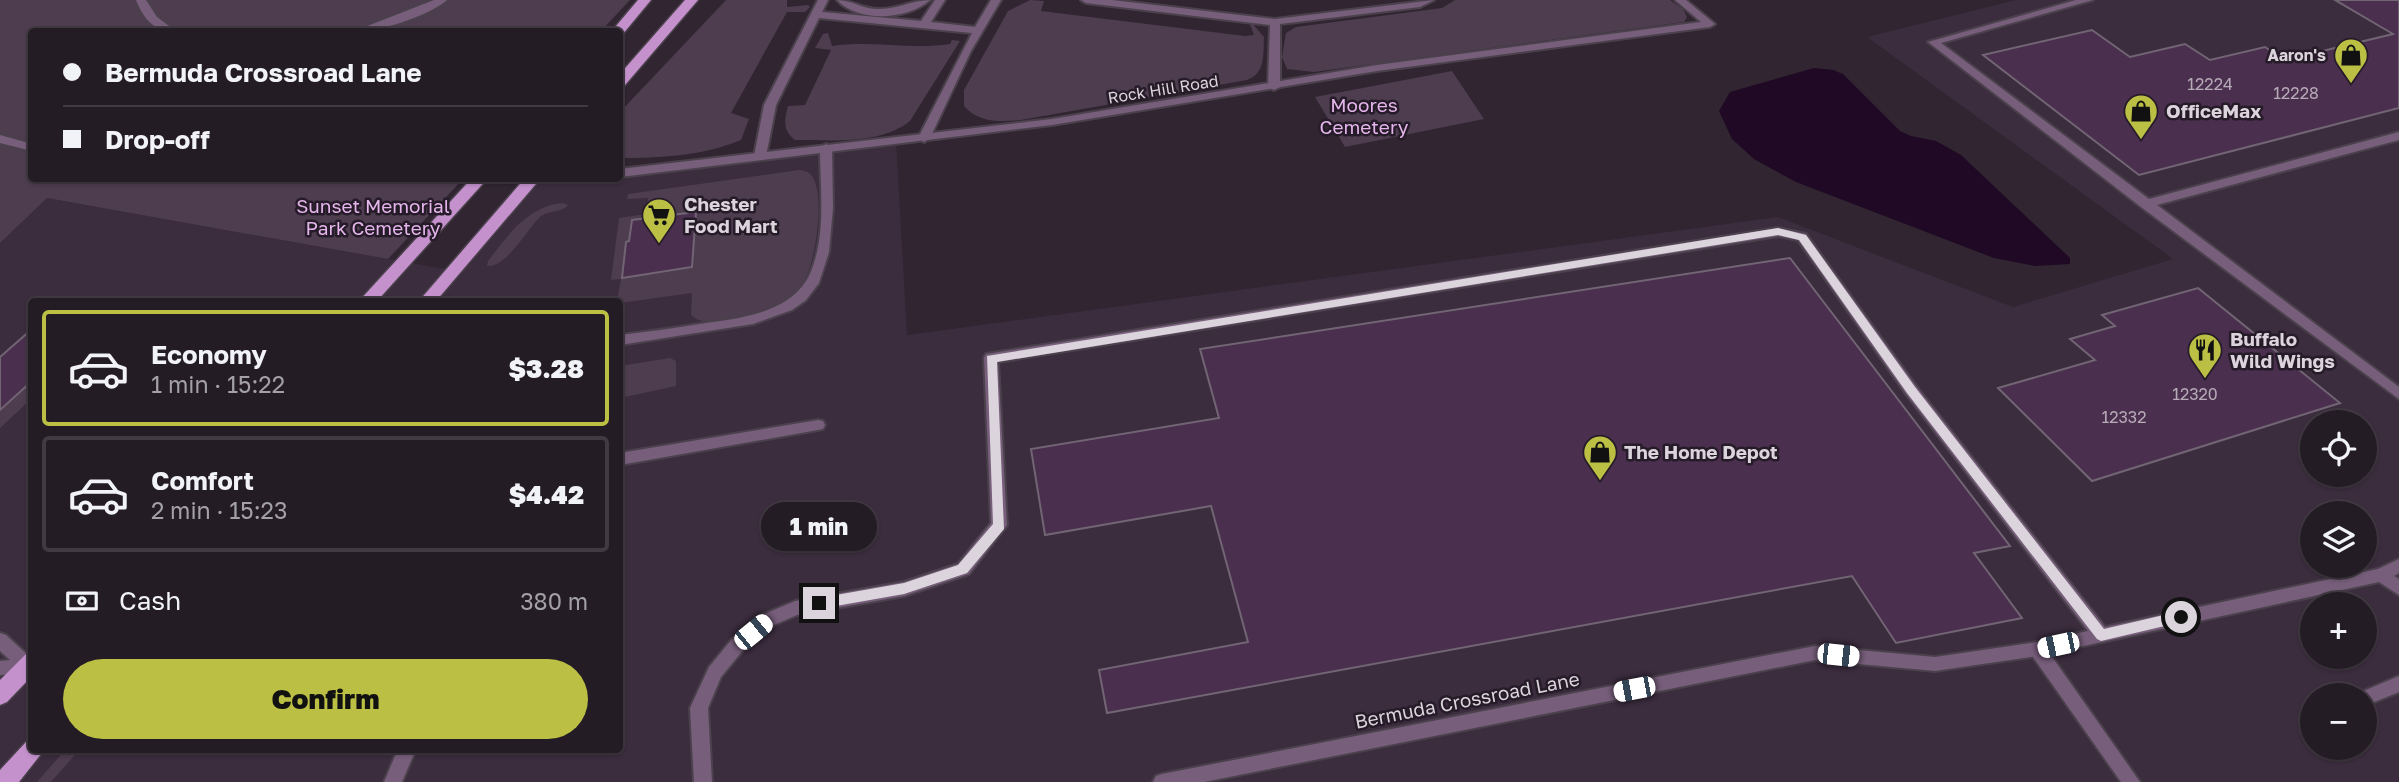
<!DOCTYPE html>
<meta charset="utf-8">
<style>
:root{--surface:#241c25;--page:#302932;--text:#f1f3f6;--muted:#a3a1a7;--line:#413a42;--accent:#bbc045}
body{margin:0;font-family:"Golos Text",sans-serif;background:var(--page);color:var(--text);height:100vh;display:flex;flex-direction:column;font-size:26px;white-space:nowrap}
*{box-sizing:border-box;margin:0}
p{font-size:23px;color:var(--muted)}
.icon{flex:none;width:38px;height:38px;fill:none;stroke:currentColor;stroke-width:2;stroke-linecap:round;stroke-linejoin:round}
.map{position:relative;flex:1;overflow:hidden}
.side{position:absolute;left:28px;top:298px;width:595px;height:455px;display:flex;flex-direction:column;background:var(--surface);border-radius:7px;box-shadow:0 2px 5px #0004,0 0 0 2px var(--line)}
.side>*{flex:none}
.hud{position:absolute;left:28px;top:28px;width:595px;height:154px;border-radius:7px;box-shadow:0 2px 5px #0004,0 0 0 2px var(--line);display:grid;align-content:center;height:154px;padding:0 35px;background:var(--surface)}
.buttons{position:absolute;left:2300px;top:410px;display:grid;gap:14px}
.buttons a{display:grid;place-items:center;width:77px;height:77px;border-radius:50%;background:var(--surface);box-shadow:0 2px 5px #0004,0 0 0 2px var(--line);font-size:35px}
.end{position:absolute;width:32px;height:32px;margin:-16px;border:9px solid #dbd4dc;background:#111;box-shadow:0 0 0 4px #111}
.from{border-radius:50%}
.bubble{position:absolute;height:49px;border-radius:24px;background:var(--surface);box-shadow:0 2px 5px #0004,0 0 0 2px var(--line);font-size:23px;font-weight:800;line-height:49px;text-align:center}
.car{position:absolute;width:21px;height:42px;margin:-21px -10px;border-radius:9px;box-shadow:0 0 5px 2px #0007;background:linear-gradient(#fff 24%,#345 0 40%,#fff 0 76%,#345 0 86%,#fff 0)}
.hud b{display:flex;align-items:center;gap:24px;height:66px;font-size:26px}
.hud b+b{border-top:2px solid var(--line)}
.hud i{width:18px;height:18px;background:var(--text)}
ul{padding:12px 0 0;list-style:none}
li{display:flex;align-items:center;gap:21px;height:116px;margin:0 14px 10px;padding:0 21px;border:4px solid var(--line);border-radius:7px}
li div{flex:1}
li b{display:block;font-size:26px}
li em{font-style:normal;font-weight:800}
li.on{border-color:var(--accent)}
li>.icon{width:63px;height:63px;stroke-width:1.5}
.pay{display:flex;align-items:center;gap:18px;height:77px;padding:0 35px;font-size:26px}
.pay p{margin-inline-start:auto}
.primary-button{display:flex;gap:14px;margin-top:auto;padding:14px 35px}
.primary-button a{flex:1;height:80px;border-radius:42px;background:var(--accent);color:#111;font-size:28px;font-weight:800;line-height:80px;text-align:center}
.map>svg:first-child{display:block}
.built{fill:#3b2c3e;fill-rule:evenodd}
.green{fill:#4d3d4f}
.water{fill:#200924}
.building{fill:#4a304e;stroke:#716473;stroke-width:2}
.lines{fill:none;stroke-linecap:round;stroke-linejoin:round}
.service-casing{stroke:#4b414c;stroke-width:4}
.minor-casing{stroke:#4b414c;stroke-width:4}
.primary-casing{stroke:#4b414c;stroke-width:3}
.service{fill:#775e7b;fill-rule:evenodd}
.minor{fill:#775e7b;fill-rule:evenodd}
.primary{fill:#c491cd;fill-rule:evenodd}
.route{fill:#dbd4dc}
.labels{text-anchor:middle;stroke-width:5;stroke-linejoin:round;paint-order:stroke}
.far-poi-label{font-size:16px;font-weight:bold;fill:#dbd4dc;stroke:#261b28;text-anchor:end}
.number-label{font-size:16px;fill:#b7abb8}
.far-street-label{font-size:16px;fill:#dbd4dc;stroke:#261b28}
.park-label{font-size:19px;fill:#e5b6ec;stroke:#261b28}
.poi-label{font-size:19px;font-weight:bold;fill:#dbd4dc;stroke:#261b28;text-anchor:start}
.street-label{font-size:19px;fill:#dbd4dc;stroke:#261b28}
</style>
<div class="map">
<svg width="2399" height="782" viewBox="0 0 2399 782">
<rect width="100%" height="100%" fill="#302531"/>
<!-- built -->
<path class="built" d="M2016,0h383v782h-2399v-588l47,4 409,73 80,-92 84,-1v-4l276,-32 11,193 871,-118 235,90 160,-48 -306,-222zM32,301h588v448h-588zM2312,422h52v52h-52zM2312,513h52v52h-52zM2312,604h52v52h-52zM2312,695h52v52h-52z"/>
<!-- green -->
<g class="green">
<path d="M0,0h630l-29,31 -569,1v146l431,1 -75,80 -341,-61 -47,45z"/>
<path d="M726,0h61v7l21,-2 2,2 -5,5h-18l-56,101 18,6 -8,21c-37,16 -82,18 -121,18v-46z"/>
<path d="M1030,0l14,1 -3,10 204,25 9,-1 -4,-10 2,-2 12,14c-1,18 2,36 -17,43l-226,40c-20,2 -43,3 -57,-14v-16l44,-79z"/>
<path d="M1455,0h215l13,9 4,8 -3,5 -370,50 -27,-3 -5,-12 4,-24 10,-6 146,-19z"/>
<path d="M828,33l4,13c41,-6 78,4 118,-2l2,-4 8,1 -50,80c-30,24 -78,19 -115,19 -12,-9 -11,-20 -7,-34l17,-1 26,-55 -16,-2 8,-14z"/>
<path d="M1452,71l32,48 -139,28 -30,-50z"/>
<path d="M799,170c2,0 9,2 10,3 19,14 6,93 -6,110 -16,23 -45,31 -71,35 -14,3 -29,8 -41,-3l1,-22 -72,10 -33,-2 31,-5 3,-17 -10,1 8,-62 27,-4 2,-16 -21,1 1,-5z"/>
<path d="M563,203l5,2c-6,8 -21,5 -29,13 -13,13 -33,50 -52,48l1,-5c20,-26 40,-55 75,-58z"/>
<path d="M670,358l6,3v25l-56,12v-32z"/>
<path d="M31,361v38l-31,29v-55z"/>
<path d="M66,749h14l-29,33h-14z"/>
</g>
<!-- water -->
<path class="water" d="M1814,68l19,2 10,4 57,57 11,5 25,5 25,14 109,103v6l-35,2 -41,-8 -198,-76 -42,-23 -22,-20 -13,-28 11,-19z"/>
<!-- building -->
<g class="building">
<path d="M2335,0h64v108l-260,67 -156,-120 109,-25 38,27 55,-13 25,16 55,-13 20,13 108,-26z"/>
<path d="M696,212l-4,55 -70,11 4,-36 3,-1 3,-21z"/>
<path d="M1790,258l220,288 -36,7 48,65 -126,25 -44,-67 -745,137 -8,-43 149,-28 -37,-136 -166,29 -14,-86 188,-31 -19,-69z"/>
<path d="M2198,288l142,115 -248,78 -94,-93 97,-28 -25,-21 45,-13 -13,-11z"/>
<path d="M32,329v52l-32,29v-53z"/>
</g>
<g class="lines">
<!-- service casing -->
<g class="service-casing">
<g id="service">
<path d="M136,0h10l11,17 20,15c-22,0 -33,-12 -41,-32z"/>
<path d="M434,0h13c-20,17 -69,32 -95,32z"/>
<path d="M818,0h10l-6,12 99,9 14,-21h10l-14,22 44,5 16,-27h10l-30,51 -41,87 -6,4 -6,-4 54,-105 -153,-15 -43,87 -10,51 -2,3h-8l-2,-3 10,-51z"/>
<path d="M837,0c15,0 27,10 43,9 18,0 33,-9 50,-9 -23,20 -71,23 -93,0z"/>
<path d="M1081,0h31l163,19 159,-19 -14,7 -140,17v63l-6,3 -6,-3 2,-62 -184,-22z"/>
<path d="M2076,0h17l-152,43 208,156 250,-67v8l-242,65 242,182v12l-258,-192 -213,-165z"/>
<path d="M0,135l32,9v7l-32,-8z"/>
<path d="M826,144l6,4 1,60 -4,44 -10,31 -13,17 -14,10 -39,14 -133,21v-10c27,-3 54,-7 80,-11 42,-6 98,-11 113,-58 13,-37 7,-80 7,-118z"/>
<path d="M1778,228l28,6 110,152 189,241 273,-58 21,-10v14l-5,3 5,3v16l-20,-13 -342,74 -102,15 -120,-11 -611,122h-51l3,-6 6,-2 653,-128 120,11 102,-15 51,-11 -182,-237 -108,-154 -20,-4 -780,126 9,163 -3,4 -35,45 -65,22 -107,19 -23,10 -30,24 -23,28 -13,31 4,74h-18l-4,-74 19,-41 23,-28 30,-24 33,-14 109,-19 54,-18 33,-41 -7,-165 2,-4z"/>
<path d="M818,420l5,1 2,4 -2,4 -5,1 -198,35v-12z"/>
<path d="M0,633l6,2 26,24v14l-32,2v-14l10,-1 -10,-9z"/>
<path d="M2399,676v16l-32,13 -3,-1v-9h-4l1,-3z"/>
<path d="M398,749h18l-14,33h-18z"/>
</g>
</g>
<!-- minor casing -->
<g class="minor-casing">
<g id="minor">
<path d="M1675,0h11l29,24 -5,3 -333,44 -325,54 -432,52v-8l432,-50 325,-54 324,-43z"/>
<path d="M2037,642l6,2 97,138h-19l-90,-128 -2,-5 2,-5z"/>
</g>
</g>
<!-- primary casing -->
<g class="primary-casing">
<g id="primary">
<path d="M638,0h13l-29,35 -2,-3h-9z"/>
<path d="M685,0h13l-73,85 -5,1v-12z"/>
<path d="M472,178h16l-111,123h-18z"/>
<path d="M525,178h16l-105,123h-17z"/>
<path d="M32,652v24l-25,26 -7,3v-25l25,-25z"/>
<path d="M32,740v9h13l-26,33h-19v-12l26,-28z"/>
</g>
</g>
<!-- service -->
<use href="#service" class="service"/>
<!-- minor -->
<use href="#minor" class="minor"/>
<!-- primary -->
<use href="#primary" class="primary"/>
</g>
<!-- route -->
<path class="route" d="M1778,228l28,7 109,152 189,242 77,-18 7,6 -2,4 -85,20 -4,-2 -190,-246 -108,-153 -21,-5 -781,127 7,167 -37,44 -63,21 -85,15 -6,-6 6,-5 85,-15 54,-18 35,-41 -6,-168z"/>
<!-- icons -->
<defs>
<g id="shop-pin" transform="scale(1.75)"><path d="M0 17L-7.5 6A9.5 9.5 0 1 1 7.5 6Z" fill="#bbc045" stroke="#261b28"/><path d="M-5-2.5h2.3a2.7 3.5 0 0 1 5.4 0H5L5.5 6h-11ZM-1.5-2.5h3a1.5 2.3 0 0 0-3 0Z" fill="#111"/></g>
<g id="supermarket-pin" transform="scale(1.75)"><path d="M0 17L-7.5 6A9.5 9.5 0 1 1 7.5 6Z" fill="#bbc045" stroke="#261b28"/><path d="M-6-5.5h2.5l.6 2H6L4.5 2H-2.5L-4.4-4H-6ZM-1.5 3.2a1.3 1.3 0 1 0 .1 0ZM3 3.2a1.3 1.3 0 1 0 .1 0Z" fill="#111"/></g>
<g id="restaurant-pin" transform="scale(1.75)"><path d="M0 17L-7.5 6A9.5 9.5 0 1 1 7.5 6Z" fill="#bbc045" stroke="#261b28"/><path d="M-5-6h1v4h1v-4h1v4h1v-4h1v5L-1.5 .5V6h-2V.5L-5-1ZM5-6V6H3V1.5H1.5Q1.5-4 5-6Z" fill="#111"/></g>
</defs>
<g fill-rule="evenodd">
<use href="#shop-pin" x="2351" y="55"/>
<use href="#shop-pin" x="2141" y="111"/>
<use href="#supermarket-pin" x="659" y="215"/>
<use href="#restaurant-pin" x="2205" y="350"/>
<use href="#shop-pin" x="1600" y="452"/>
</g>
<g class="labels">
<!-- far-poi labels -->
<g class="far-poi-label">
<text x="2326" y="61">Aaron's</text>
</g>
<!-- number labels -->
<g class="number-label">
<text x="2210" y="90">12224</text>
<text x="2296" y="99">12228</text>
<text x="2195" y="400">12320</text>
<text x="2124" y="423">12332</text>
</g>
<!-- far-street labels -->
<g class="far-street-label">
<text transform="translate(1163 89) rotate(-9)" y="6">Rock Hill Road</text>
</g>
<!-- park labels -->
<g class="park-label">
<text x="1364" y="112">Moores<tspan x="1364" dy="22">Cemetery</tspan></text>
<text x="373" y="213">Sunset Memorial<tspan x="373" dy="22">Park Cemetery</tspan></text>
</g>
<!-- poi labels -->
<g class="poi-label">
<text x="2166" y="118">OfficeMax</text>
<text x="684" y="211">Chester<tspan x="684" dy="22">Food Mart</tspan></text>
<text x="2230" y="346">Buffalo<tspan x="2230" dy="22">Wild Wings</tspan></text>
<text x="1624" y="459">The Home Depot</text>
</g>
<!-- street labels -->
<g class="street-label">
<text transform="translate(1467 700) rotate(-11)" y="7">Bermuda Crossroad Lane</text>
</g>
</g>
</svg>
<div class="buttons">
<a><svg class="icon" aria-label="locate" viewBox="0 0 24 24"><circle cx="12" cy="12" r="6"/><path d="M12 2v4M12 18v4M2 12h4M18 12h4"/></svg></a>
<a><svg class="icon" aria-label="layers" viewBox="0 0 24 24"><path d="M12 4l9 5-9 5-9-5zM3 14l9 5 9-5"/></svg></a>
<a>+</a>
<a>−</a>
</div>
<i class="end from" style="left:2181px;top:617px"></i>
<i class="end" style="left:819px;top:603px"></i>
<div class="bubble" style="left:761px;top:502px;width:116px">1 min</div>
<i class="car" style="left:753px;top:632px;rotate:51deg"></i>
<i class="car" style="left:2058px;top:645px;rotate:258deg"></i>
<i class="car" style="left:1838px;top:655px;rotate:96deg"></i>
<i class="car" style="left:1634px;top:689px;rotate:259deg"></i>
<div class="hud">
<b><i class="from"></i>Bermuda Crossroad Lane</b>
<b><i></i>Drop-off</b>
</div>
<section class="side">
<ul>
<li class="on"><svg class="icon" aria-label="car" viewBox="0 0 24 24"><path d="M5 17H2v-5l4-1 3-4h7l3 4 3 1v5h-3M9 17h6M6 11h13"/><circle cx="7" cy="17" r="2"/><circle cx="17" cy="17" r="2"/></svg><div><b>Economy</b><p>1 min · 15:22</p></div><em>$3.28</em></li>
<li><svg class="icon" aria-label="car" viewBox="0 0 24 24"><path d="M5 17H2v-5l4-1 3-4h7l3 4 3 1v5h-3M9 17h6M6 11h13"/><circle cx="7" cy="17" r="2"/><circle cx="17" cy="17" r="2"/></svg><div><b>Comfort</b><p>2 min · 15:23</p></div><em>$4.42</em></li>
</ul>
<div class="pay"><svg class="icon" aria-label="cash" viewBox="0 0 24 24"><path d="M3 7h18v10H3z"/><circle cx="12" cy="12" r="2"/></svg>Cash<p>380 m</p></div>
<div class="primary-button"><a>Confirm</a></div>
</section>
</div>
